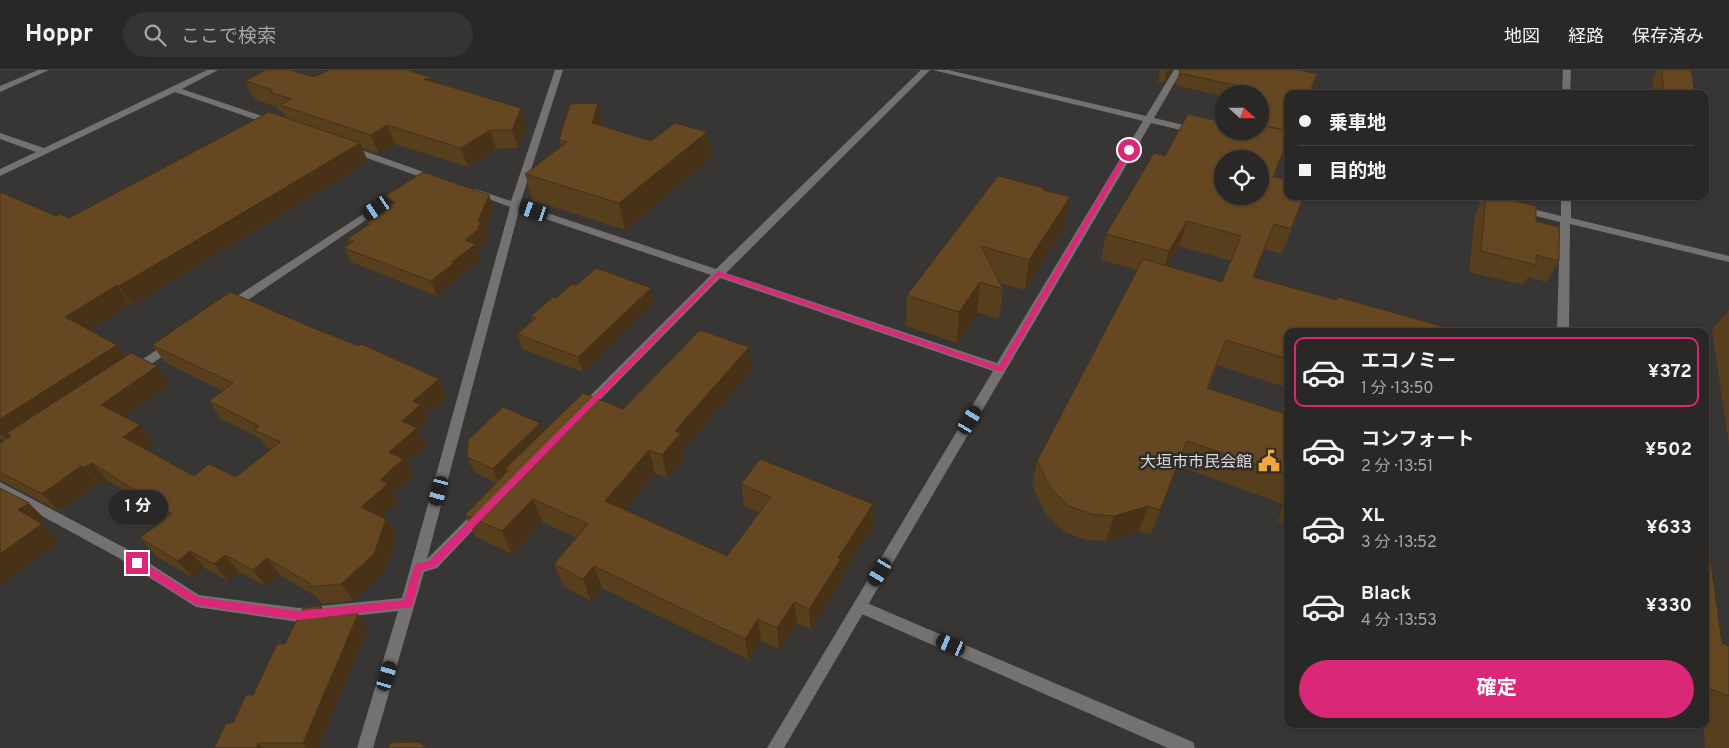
<!DOCTYPE html>
<html lang="ja">
<meta charset="utf-8">
<style>
:root{--surface:#2a2827;--page:#363433;--text:#f1f3f6;--muted:#a5a6a7;--line:#464444;--accent:#db2777}
body{margin:0;font-family:Overpass,"Noto Sans JP",sans-serif;background:var(--page);color:var(--text);height:100vh;display:flex;flex-direction:column;font-size:19px;white-space:nowrap}
*{box-sizing:border-box;margin:0}
p{font-size:16px;color:var(--muted)}
.icon{flex:none;width:28px;height:28px;fill:none;stroke:currentColor;stroke-width:2;stroke-linecap:round;stroke-linejoin:round}
.map{position:relative;flex:1;overflow:hidden}
.drawer{position:absolute;left:1284px;top:258px;width:425px;height:400px;display:flex;flex-direction:column;background:var(--surface);border-radius:10px;box-shadow:0 1px 4px #0004,0 0 0 1px var(--line)}
.drawer>*{flex:none}
.top-card{position:absolute;left:1284px;top:20px;width:425px;height:110px;border-radius:10px;box-shadow:0 1px 4px #0004,0 0 0 1px var(--line);display:grid;align-content:center;height:110px;padding:0 15px;background:var(--surface)}
.needle{width:32px;rotate:111deg}
.buttons{position:absolute;left:1214px;top:15px;display:grid;gap:10px}
.buttons a{display:grid;place-items:center;width:55px;height:55px;border-radius:50%;background:var(--surface);box-shadow:0 1px 4px #0004,0 0 0 1px var(--line);font-size:25px}
.end{position:absolute;width:22px;height:22px;margin:-11px;border:6px solid #db2777;background:#fff;box-shadow:0 0 0 2px #fff}
.from{border-radius:50%}
.bubble{position:absolute;height:35px;border-radius:18px;background:var(--surface);box-shadow:0 1px 4px #0004,0 0 0 1px var(--line);font-size:16px;font-weight:700;line-height:35px;text-align:center}
.car{position:absolute;width:15px;height:30px;margin:-15px -8px;border-radius:6px;box-shadow:0 0 4px 1px #0007;background:linear-gradient(#222 24%,#8ab4d8 0 40%,#222 0 76%,#8ab4d8 0 86%,#222 0)}
.top-card b{display:flex;align-items:center;gap:18px;height:48px;font-size:19px}
.top-card b+b{border-top:1px solid var(--line)}
.top-card i{width:12px;height:12px;background:var(--text)}
ul{padding:9px 0 0;list-style:none}
li{display:flex;align-items:center;gap:15px;height:70px;margin:0 10px 8px;padding:0 5px;border:2px solid transparent;border-radius:10px}
li div{flex:1}
li b{display:block;font-size:19px}
li em{font-style:normal;font-weight:700}
li.current{border-color:var(--accent)}
li>.icon{width:45px;height:45px;stroke-width:1.5}
.button{display:flex;gap:10px;margin-top:auto;padding:10px 15px}
.button a{flex:1;height:58px;border-radius:30px;background:var(--accent);color:#fff;font-size:20px;font-weight:700;line-height:58px;text-align:center}
header{display:flex;align-items:center;gap:30px;box-sizing:border-box;height:70px;padding:0 25px;background:var(--surface);border-bottom:1px solid var(--line)}
header strong{font-size:24px}
nav{display:flex;gap:28px;margin-inline-start:auto;font-size:18px}
.search{width:350px;height:45px;background:var(--page);display:flex;align-items:center;gap:12px;box-sizing:border-box;padding:0 18px;border-radius:28px;color:var(--muted);font-size:19px}
.map>svg:first-child{display:block}
.lines{fill:none;stroke-linecap:round;stroke-linejoin:round}
.minor{fill:#747270;fill-rule:evenodd}
.tertiary{fill:#747270;fill-rule:evenodd}
.wall{fill:#573e1c;fill-rule:evenodd}
.shaded-wall{fill:#473217}
.building{fill:#654821;stroke:#473217;fill-rule:evenodd}
.route{fill:#db2777}
.labels{text-anchor:middle;stroke-width:5;stroke-linejoin:round;paint-order:stroke}
.poi-label{font-size:16px;fill:#dddcdb;stroke:#2e2c2a;text-anchor:end}
</style>
<header>
<strong>Hoppr</strong>
<div class="search"><svg class="icon" aria-label="search" viewBox="0 0 24 24"><circle cx="10" cy="10" r="6"/><path d="M15 15l6 6"/></svg>ここで検索</div>
<nav><a>地図</a><a>経路</a><a>保存済み</a></nav>
</header>
<div class="map">
<svg width="1729" height="678" viewBox="0 0 1729 678">
<rect width="100%" height="100%" fill="#383634"/>
<g class="lines">
<!-- minor -->
<g class="minor">
<path d="M38,0h11l-49,22v-6z"/>
<path d="M207,0h11l-36,19 95,32v4h-6l-96,-33 -175,84v-7l36,-17 -36,-13v-6l44,15z"/>
<path d="M555,0h8l-43,134 196,65 205,-199h9l-204,203 271,90 146,-242 -210,-51h15l198,46 28,-46h8l-28,48 47,11 1,2 -4,3 -47,-11 -367,625h-17l226,-377 -273,-93 -133,135h-8l-2,-3 2,-3 132,-132 -192,-65 -92,349 50,-50 5,-1 5,1 2,4 -52,55 -13,4 -51,176h-16l41,-137 -99,11 -103,-15 -79,-50 -117,-64v-11l127,67 72,46 100,13 103,-10 108,-391 -40,-15 5,-3 36,12z"/>
<path d="M1563,0h8l-1,24h-8z"/>
<path d="M350,76l88,31 2,2 -5,3 -3,-1 -85,-30 -2,-2z"/>
<path d="M397,122l5,3 -2,2 -167,113h-8l-2,-3 2,-3z"/>
<path d="M1461,126h18l23,6 1,2 -5,3z"/>
<path d="M1561,126h10v22l158,38v6l-159,-38 -1,107h-12l3,-109 -44,-11 -1,-2 5,-3 41,10z"/>
<path d="M172,270l6,4 -2,3 -39,27h-8l-2,-3 2,-3z"/>
</g>
<!-- tertiary -->
<path class="tertiary" d="M860,530l333,142 2,6h-27l-313,-137 -2,-5 2,-5z"/>
</g>
<!-- wall -->
<g class="wall">
<path d="M1160,0h12l-8,13 -6,-1z"/>
<path d="M1657,0h34l4,24h-41l-2,-16z"/>
<path d="M1179,3l138,1 -7,20h-22v53l-2,-1 -12,31 30,19 -22,58 -18,-5 -10,28 82,23 2,-3 120,34h-170v57l-71,-23 -9,24 73,24 7,-21v133l-10,-3 5,-18 -105,-38 -27,69 -12,-4 -33,10 -21,-1 -22,-9 -17,-16 -14,-29 5,-25 100,-191 -36,-10 5,-26 59,-78 57,-25 38,-37h-38v2l-47,-11zM1179,176l52,15 -9,21 -54,-16z"/>
<path d="M314,7l121,5 91,44 -8,22 -22,1 -28,18 -73,-23 -16,10 -17,-6 6,13 -181,111 -55,33 -2,-1 -41,26 28,15 9,11 31,10 13,18 -46,33 16,8 14,18 -9,6 49,27 42,1 35,-27 -5,-3 -6,-9 -39,-19 -12,-18 14,-10 -58,-29 -13,-17 295,52 -22,18 4,7 -11,9 8,15 -20,17 7,13 -20,18 5,8 -17,14 5,3 10,17 -11,35 -32,30 -31,3 -5,-7 -37,-22 -13,12 -28,-15 -11,9 -23,-13 -12,10 -37,-22 -16,-18 26,-20 -59,-38 -7,5 -3,-2 -38,28 -59,-31v-37l4,-3 -4,-2v-246l56,24 13,2 217,-100 -3,-6 -5,-2 -1,-3 -23,-8 -9,-18z"/>
<path d="M603,56l48,15 56,-9 4,26 -86,72 -93,-30 -7,-26 36,-27 -2,-7z"/>
<path d="M1044,118v2l26,7 -6,30 -39,63 -25,-7 3,6 -4,30 -22,-7 -20,31 -51,-17 1,-31z"/>
<path d="M1485,126h8l43,25 23,40 -13,21 -18,-5 -5,8 -54,-13 6,-57z"/>
<path d="M382,128l112,11 -9,23 2,6 -2,2 1,2 -9,7 4,10 -22,17 1,1 -23,19 -86,-34 -7,-14 6,-4 -3,-5 21,-14 -2,-2 21,-15z"/>
<path d="M577,215l74,3 3,15 -71,69 -61,-23 -5,-15 15,-13 -1,-5 25,-18z"/>
<path d="M1729,240v135l-17,-115z"/>
<path d="M749,277l3,23 -68,79 2,7 -19,22 -12,-5 -31,36 103,47 32,-43 -15,-7 -3,-22 132,42 -31,50v5l-31,49 -14,-7 -18,26 -18,-8 -12,19 -147,-72 -11,13 -28,-15 -9,-22 23,-26 -35,-16 -30,32 -36,-17 -11,-22 31,-32 -22,-11 -7,-15 77,-26 79,-22z"/>
<path d="M1705,464l17,109 7,3v102h-24l-2,-24h2z"/>
<path d="M326,543l42,15 -50,120h-104l39,-53 32,-51z"/>
</g>
<!-- shaded-wall -->
<g class="shaded-wall">
<path d="M1167,0h5l-8,13z"/>
<path d="M433,8l6,18 -15,-17z"/>
<path d="M598,33l6,26 -12,-6z"/>
<path d="M521,38l5,18 -8,22 -6,-18z"/>
<path d="M387,55l8,19 -16,10 -8,-19z"/>
<path d="M490,60l6,19 -28,18 -7,-19z"/>
<path d="M707,62l4,26 -86,72 -6,-27z"/>
<path d="M1288,71l-6,15 -18,46 9,-25z"/>
<path d="M360,73l8,18 -236,144 -13,-19z"/>
<path d="M489,125l5,14 -9,23 2,6 -2,2 1,2 -9,7 4,10 -22,17 1,1 -23,19 -6,-15 21,-19 13,-22 13,-13v-5z"/>
<path d="M1070,127l-6,30 -39,63 4,-30z"/>
<path d="M1187,151l-8,25 -17,30 7,-25z"/>
<path d="M980,212l-3,30 -20,31 2,-31z"/>
<path d="M117,215l13,19 -50,32 -15,-19z"/>
<path d="M651,218l3,15 -71,69 -5,-15z"/>
<path d="M117,275l15,19 -125,69 7,8 -4,2 -10,-10v-14z"/>
<path d="M749,277l3,23 -68,79 2,7 -19,22 -5,-23 13,-24z"/>
<path d="M157,296l13,18 -54,39 -15,-18z"/>
<path d="M439,309l8,18 -22,18 4,7 -11,9 8,15 -20,17 7,13 -20,18 5,8 -26,22 -11,-17 19,-27 9,-28 13,-31 11,-20z"/>
<path d="M540,353l6,15 -41,31 3,7 -9,8 -6,-15z"/>
<path d="M140,355l14,18 -17,12 -14,-18z"/>
<path d="M1187,371l-9,25 -27,69 9,-25z"/>
<path d="M649,380l6,23 -43,50 -7,-22z"/>
<path d="M92,393l15,17 -7,5 -16,-17z"/>
<path d="M81,396l16,17 -38,28 -17,-17z"/>
<path d="M533,429l9,23 -30,32 -10,-23z"/>
<path d="M29,433l17,17 -10,8 -18,-18z"/>
<path d="M873,434v22l-31,50v5l-31,49 -2,-21 29,-51z"/>
<path d="M1148,436l-9,25 -33,10 8,-25z"/>
<path d="M386,449l10,17 -11,35 -32,30 -12,-17z"/>
<path d="M42,454l17,17 -59,44v-31z"/>
<path d="M190,481l15,17 -12,10 -15,-17z"/>
<path d="M225,485l14,17 -11,9 -14,-17z"/>
<path d="M267,488l13,17 -13,12 -14,-17z"/>
<path d="M594,496l8,22 -11,13 -8,-22z"/>
<path d="M794,532l3,21 -18,26 -2,-21z"/>
<path d="M321,536l11,14 -19,-7z"/>
<path d="M358,544l10,14 -50,120h-11l-4,-5z"/>
<path d="M758,549l3,22 -12,19 -4,-21z"/>
<path d="M258,673l5,5h-7z"/>
</g>
<!-- building -->
<g class="building">
<path d="M266,0h24l24,7 15,-7h78l26,8 -9,1 97,29 -9,22h-22l-29,18 -74,-23 -16,10 -91,-30 11,-6 -21,-7 3,-2 -28,-9z"/>
<path d="M1180,0h120l17,4 -8,20h-21v37l-28,-6v-31h-15l4,-6 -70,-15z"/>
<path d="M1661,0h30l4,24h-30z"/>
<path d="M598,33l-6,20 59,18 24,-18 32,9 -88,71 -94,-29 42,-32 -8,-2 11,-36z"/>
<path d="M269,42l91,31 -185,110 -56,33 -2,-1 -52,32 52,28 -117,74v-227l56,24 4,-2 9,4z"/>
<path d="M1188,44l34,8v9h38v-6l28,6v9l-15,37 15,3v16h16l-13,33 -17,-5 -21,53 84,23 1,-3 120,34h-170v28l-62,-19 -19,48 78,26 3,-9v70l-101,-34 -27,69 -12,-4 -34,10 -22,-2 -23,-8 -18,-17 -14,-28 106,-202 79,23 19,-46 -54,-15 -18,30 -63,-17 48,-81 11,3zM1222,89h38v37h-38z"/>
<path d="M423,102l66,23 -11,27 4,1 -4,4 2,1 -15,12 11,4 -24,18 2,1 -23,18 -87,-33 10,-7 -7,-2 23,-15 -4,-1 29,-21 -13,-4z"/>
<path d="M998,106l46,12 -1,2 27,7 -41,63 -48,-14 22,43 -23,-7 -21,30 -52,-17z"/>
<path d="M1486,126h7l43,10v15l23,6v34l-23,-6v10l-55,-14z"/>
<path d="M596,198l55,20 -73,69 -61,-23 19,-16 -5,-2 22,-19 3,1 16,-14 5,1z"/>
<path d="M230,222l83,36 46,18 2,-2 78,35 -26,22 7,4 -18,16 15,7 -28,24 14,7 -23,21 8,4 -27,23 25,12 -12,35 -33,30 -31,3 1,-3 -44,-26 -14,12 -28,-15 -11,9 -24,-13 -12,10 -38,-23 32,-24 -80,-51 -8,5 -3,-2 -39,28 -42,-22v-29l11,-7 -4,-3 124,-80 26,13 -56,39 39,20 -17,12 71,39 15,-12 27,13 44,-35 -26,-12 5,-4 -50,-25 24,-18 -81,-38z"/>
<path d="M700,260l49,17 -74,84 6,2 -19,22 -13,-5 -44,51 122,55 44,-59 -30,-13 19,-25 113,45 -35,54 3,1 -32,50 -15,-7 -17,26 -19,-9 -13,20 -151,-73 -11,13 -29,-15 34,-40 -55,-25 -31,32 -37,-16 43,-44 -3,-2 78,-76 40,16z"/>
<path d="M503,337l37,16 -47,46 -26,-12 1,-17z"/>
<path d="M0,418l29,15 -11,7 24,14 -42,30z"/>
<path d="M1705,464l2,1 15,108 7,3v50l-24,-9z"/>
<path d="M321,536l-8,7 45,1 -55,129h-45l-2,5h-42l12,-25h7l13,-28h7l24,-51h8l18,-36z"/>
<path d="M418,672l10,6h-40l2,-5z"/>
</g>
<!-- route -->
<path class="route" d="M1129,78l3,2 -129,221h-5l-279,-95 -284,291 -13,3 -10,37 -114,13 -102,-15 -63,-39 -1,-3 1,-3h7l58,37 100,14 106,-11 11,-36 14,-3 289,-290 281,95 127,-216z"/>
<!-- icons -->
<defs>
<g id="civic-bare" transform="scale(1.725)"><path d="M-.6-6.5H3V-4.5H.6V-3L4-1V1h2V6H-6V1h2V-1L-.6-3ZM-1.2 2.5V6h2.4V2.5Z" fill="#efa73e" stroke="#2e2c2a" stroke-width="2.5" paint-order="stroke"/></g>
</defs>
<g fill-rule="evenodd">
<use href="#civic-bare" x="1269" y="391"/>
</g>
<g class="labels">
<!-- poi labels -->
<g class="poi-label">
<text x="1252" y="397">大垣市市民会館</text>
</g>
</g>
</svg>
<div class="buttons">
<a><svg class="needle" viewBox="-14 -14 28 28"><path d="M0-13l5 13h-10z" fill="#e53935"/><path d="M0 13l5-13h-10z" fill="#a5a6a7"/></svg></a>
<a><svg class="icon" aria-label="locate" viewBox="0 0 24 24"><circle cx="12" cy="12" r="6"/><path d="M12 2v4M12 18v4M2 12h4M18 12h4"/></svg></a>
</div>
<i class="end from" style="left:1129px;top:80px"></i>
<i class="end" style="left:137px;top:493px"></i>
<div class="bubble" style="left:108px;top:420px;width:60px">1 分</div>
<i class="car" style="left:377px;top:138px;rotate:236deg"></i>
<i class="car" style="left:534px;top:141px;rotate:289deg"></i>
<i class="car" style="left:970px;top:350px;rotate:31deg"></i>
<i class="car" style="left:439px;top:421px;rotate:195deg"></i>
<i class="car" style="left:880px;top:502px;rotate:211deg"></i>
<i class="car" style="left:951px;top:575px;rotate:293deg"></i>
<i class="car" style="left:387px;top:606px;rotate:17deg"></i>
<div class="top-card">
<b><i class="from"></i>乗車地</b>
<b><i></i>目的地</b>
</div>
<section class="drawer">
<ul>
<li class="current"><svg class="icon" aria-label="car" viewBox="0 0 24 24"><path d="M5 17H2v-5l4-1 3-4h7l3 4 3 1v5h-3M9 17h6M6 11h13"/><circle cx="7" cy="17" r="2"/><circle cx="17" cy="17" r="2"/></svg><div><b>エコノミー</b><p>1 分 · 13:50</p></div><em>¥372</em></li>
<li><svg class="icon" aria-label="car" viewBox="0 0 24 24"><path d="M5 17H2v-5l4-1 3-4h7l3 4 3 1v5h-3M9 17h6M6 11h13"/><circle cx="7" cy="17" r="2"/><circle cx="17" cy="17" r="2"/></svg><div><b>コンフォート</b><p>2 分 · 13:51</p></div><em>¥502</em></li>
<li><svg class="icon" aria-label="car" viewBox="0 0 24 24"><path d="M5 17H2v-5l4-1 3-4h7l3 4 3 1v5h-3M9 17h6M6 11h13"/><circle cx="7" cy="17" r="2"/><circle cx="17" cy="17" r="2"/></svg><div><b>XL</b><p>3 分 · 13:52</p></div><em>¥633</em></li>
<li><svg class="icon" aria-label="car" viewBox="0 0 24 24"><path d="M5 17H2v-5l4-1 3-4h7l3 4 3 1v5h-3M9 17h6M6 11h13"/><circle cx="7" cy="17" r="2"/><circle cx="17" cy="17" r="2"/></svg><div><b>Black</b><p>4 分 · 13:53</p></div><em>¥330</em></li>
</ul>
<div class="button"><a>確定</a></div>
</section>
</div>
